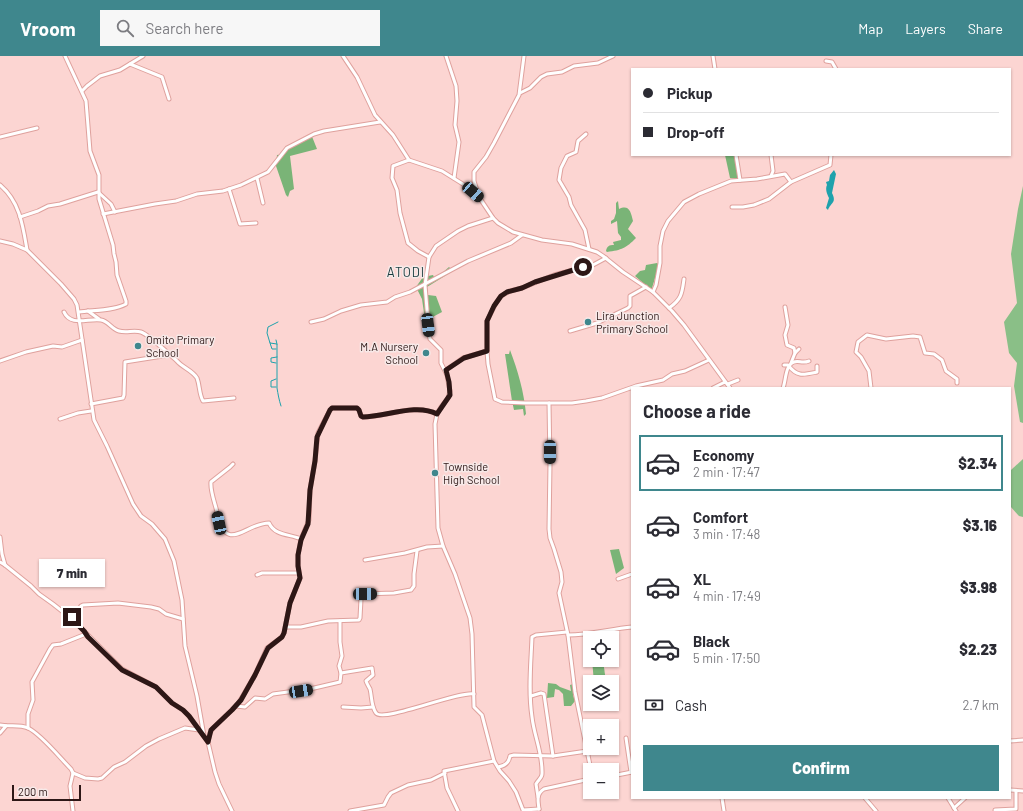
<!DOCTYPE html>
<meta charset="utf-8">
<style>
:root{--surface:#fff;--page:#f7f7f7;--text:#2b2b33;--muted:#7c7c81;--line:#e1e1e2;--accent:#3f878d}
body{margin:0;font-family:Barlow,sans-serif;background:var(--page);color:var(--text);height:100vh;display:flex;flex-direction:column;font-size:15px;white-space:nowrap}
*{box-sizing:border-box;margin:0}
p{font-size:13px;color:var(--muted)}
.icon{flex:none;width:22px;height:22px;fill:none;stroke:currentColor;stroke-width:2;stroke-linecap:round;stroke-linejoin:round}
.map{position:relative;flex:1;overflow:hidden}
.panel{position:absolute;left:631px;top:331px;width:380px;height:412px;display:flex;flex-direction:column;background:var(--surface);border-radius:0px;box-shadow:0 1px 3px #0004}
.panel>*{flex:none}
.banner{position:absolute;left:631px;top:12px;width:380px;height:88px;border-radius:0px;box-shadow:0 1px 3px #0004;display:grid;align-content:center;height:88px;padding:0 12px;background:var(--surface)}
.buttons{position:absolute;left:583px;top:575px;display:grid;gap:8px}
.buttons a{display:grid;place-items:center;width:36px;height:36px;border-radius:0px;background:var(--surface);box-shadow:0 1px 3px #0004;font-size:20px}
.scale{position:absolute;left:12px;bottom:10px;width:69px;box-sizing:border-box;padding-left:4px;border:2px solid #2d1716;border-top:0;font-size:11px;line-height:14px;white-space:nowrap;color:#2d1716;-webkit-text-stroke:3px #f7e9e8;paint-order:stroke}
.end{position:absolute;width:18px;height:18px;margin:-9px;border:5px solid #2d1716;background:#fff;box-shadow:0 0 0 2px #fff}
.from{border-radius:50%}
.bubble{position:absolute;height:28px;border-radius:0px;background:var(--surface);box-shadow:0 1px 3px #0004;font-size:13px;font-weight:800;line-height:28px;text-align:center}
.car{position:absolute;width:12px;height:24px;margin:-12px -6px;border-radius:5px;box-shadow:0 0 3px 1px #0007;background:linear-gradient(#222 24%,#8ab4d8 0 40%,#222 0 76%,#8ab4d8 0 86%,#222 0)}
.banner b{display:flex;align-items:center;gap:14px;height:38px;font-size:15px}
.banner b+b{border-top:1px solid var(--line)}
.banner i{width:10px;height:10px;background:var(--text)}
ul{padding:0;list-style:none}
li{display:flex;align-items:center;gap:12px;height:56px;margin:0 8px 6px;padding:0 4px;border:2px solid transparent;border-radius:0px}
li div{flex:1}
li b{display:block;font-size:15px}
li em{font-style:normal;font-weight:800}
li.current{border-color:var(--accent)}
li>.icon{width:36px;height:36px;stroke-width:1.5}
h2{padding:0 12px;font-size:18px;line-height:48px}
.pay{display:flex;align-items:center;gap:10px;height:44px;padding:0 12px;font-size:15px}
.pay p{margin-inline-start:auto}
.action{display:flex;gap:8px;margin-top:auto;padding:8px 12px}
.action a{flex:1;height:46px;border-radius:0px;background:var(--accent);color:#fff;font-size:16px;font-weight:800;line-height:46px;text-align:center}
header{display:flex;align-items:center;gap:24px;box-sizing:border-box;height:56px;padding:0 20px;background:var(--accent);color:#fff}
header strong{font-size:19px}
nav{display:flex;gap:22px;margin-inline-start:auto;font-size:14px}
.search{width:280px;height:36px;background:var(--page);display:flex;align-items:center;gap:10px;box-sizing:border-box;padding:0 14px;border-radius:0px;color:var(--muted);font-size:15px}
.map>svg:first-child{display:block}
.green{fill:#8abf87}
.forest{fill:#7ab477}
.water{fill:#1fa2ac}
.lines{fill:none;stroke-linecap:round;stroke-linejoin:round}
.stream{stroke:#1fa2ac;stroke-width:1}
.minor-casing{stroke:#dfa19d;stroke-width:5}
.minor{stroke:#fff;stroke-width:3}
.route{stroke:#2d1716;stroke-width:5}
.poi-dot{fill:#3f878d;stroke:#f7e9e8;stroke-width:1.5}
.labels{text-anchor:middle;stroke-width:3;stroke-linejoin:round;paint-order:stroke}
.poi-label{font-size:11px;fill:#2d1716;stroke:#f7e9e8;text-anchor:start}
.quarter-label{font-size:13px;letter-spacing:1px;fill:#193c3f;stroke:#f7e9e8}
</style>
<header>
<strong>Vroom</strong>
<div class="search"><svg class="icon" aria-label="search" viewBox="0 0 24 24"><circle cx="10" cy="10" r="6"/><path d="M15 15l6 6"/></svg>Search here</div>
<nav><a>Map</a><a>Layers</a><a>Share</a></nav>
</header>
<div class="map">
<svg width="1023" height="755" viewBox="0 0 1023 755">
<rect width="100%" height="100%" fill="#fcd5d2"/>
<!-- green -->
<g class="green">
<path d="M1023,130v237l-3,-1 -6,-36 3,-23 -8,-10 -5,-31 13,-19 -6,-49 7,-45z"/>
<path d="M1023,403v58l-4,-1 -9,-10 1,-36z"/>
</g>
<!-- forest -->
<g class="forest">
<path d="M311,78l6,15 -27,7 4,33 -4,2 -2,6 -2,-2 -10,-29 1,-11 7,-1 1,-7z"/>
<path d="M725,99h10l4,24 -9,-1z"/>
<path d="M618,145l1,8c10,-5 12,3 14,12l-5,8 8,9c-10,10 -14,12 -29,14l-1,-1c1,-5 3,-6 8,-6l-1,-3 8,-2v-3l-3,-4 -1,-12 -6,3v-3l3,-2 2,-6v-10z"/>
<path d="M657,207l2,2 -7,23h-3l-14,-12 5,-5 5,-1 1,-5z"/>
<path d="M449,211l4,4 -26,16 1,8 8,1 6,16 -15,8v7h-1l-4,-28 -6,-12 7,-10 10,-2 1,2 7,-3z"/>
<path d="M510,294c8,21 14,42 16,64l-2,2 -1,-7 -9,1 -2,-9 -7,-47h4z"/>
<path d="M619,493l5,19 -8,6 -6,-24z"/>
<path d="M592,604h11l3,22h-12z"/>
<path d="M548,627l8,1 4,3 11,4 -1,-6 3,-1v11l2,6 -4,5h-7l-1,-12 -4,-4 -4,-1 -1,8 -7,1z"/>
</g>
<!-- water -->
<path class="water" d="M834,114l2,4 -4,19c5,10 -1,9 -4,17l-2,-2 3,-10c-2,-4 -4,-9 -2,-13l-1,-3 3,-1 1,-6z"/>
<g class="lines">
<!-- stream -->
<g class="stream">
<path d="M278,266l-10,5 -1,6 3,10 7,1v44c1,6 2,12 4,18"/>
<path d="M276,284l1,4"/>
<path d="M270,287l2,6h4"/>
<path d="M276,307l-5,-1v-4l6,-1"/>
<path d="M276,331h-5v-6l5,-2"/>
</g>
<!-- minor casing -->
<g class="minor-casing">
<g id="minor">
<path d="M65,0l21,45 4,50 9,24v24l14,46 1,9 2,8 1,13 9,26v3c-13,7 -33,6 -47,8"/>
<path d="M343,0l14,21 18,38 18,20 16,25 33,11 24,15 13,11 14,21 5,5 15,9 29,8 30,4 25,8 6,4 20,16 30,20 19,19 12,14 46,63"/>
<path d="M446,0l10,30 1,15 -2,24 4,17 -5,36"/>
<path d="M713,0l2,13"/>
<path d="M826,5l6,1 4,7"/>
<path d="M130,8l32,13 7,22"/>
<path d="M82,35l5,-5 13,-10 20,-6 23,-14"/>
<path d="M520,37l10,-5 11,-11 6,-3 15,-2 12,-6 24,-3 15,-7"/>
<path d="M586,78l-8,7 -2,11 -9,4 -6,12 -2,12 10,17 2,8 14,25 4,19"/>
<path d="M0,81l37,-9"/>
<path d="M736,99l4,25"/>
<path d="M409,104l-16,6 -1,12 5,12 3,23 8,30 10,8 11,6"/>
<path d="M771,120l2,-5 -2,-16"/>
<path d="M257,122l6,25"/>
<path d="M0,129c20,17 23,41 27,65"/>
<path d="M229,133l11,35 16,-1"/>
<path d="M479,141l-5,-16v-9l12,-15 8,-14 25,-48 5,-39"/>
<path d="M732,151h11l11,-2 15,-6 22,-17 39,-17 1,-10"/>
<path d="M103,158l52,-10 21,-3 21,-7 26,-3 18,-6 27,-13 19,-24 27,-14 10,-3 56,-9"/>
<path d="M20,161l18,-6 10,-5 12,-2 38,-12 13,12 4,8"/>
<path d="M493,162l-25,8 -10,5 -22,15 -7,11 -4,28 4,49 1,5 11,11v13l6,12 3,16 -2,7 -7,9 -4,7 -2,10 3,104 5,18 12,28 15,44 2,16 2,73 8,8 12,46 6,10 9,10 7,11 7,18 16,-1"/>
<path d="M0,185l13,3 14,6 34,34 13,15 3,6 17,115 13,26 26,58 8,12 11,8 13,15 9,22 8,39 3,46 12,50 7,40"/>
<path d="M606,202l-13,7 -39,10 -32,13 -12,3 -9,5 -5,7 -9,18v30l1,13 7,35 7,3 23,1h47l14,-2 16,-3 34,-12 27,-6 9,-6 13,-3 24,-11"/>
<path d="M653,236l3,-7 4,-22v-17l3,-15 5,-10 16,-19 15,-8 32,-13 26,-2 28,-5 6,8"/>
<path d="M785,251l3,18 -3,10 2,10 7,3 1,5"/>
<path d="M669,252c13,-9 13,-15 15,-29"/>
<path d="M88,255l11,8"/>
<path d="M64,256c7,15 24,6 37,8 7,1 11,9 18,11 7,2 15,-1 22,1 7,2 29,23 36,29 6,7 15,9 20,17 3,8 2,16 6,23l31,-3"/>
<path d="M311,266l13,-3 17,-8 20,-6 26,-3 8,-5 15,-5 58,-31 43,-18 11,-8"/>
<path d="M570,275l27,-8 31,-15 2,-2v-10l16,-9"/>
<path d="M0,305l26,-9 27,-6 9,1 20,-7"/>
<path d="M791,307l4,-10 4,-4"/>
<path d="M784,309h4c9,12 15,10 29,7v-6"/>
<path d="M446,314l17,-12 24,-7"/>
<path d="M728,328l10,-4"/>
<path d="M713,332l12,-6"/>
<path d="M783,332c3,-7 2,-23 11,-26 5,-2 8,2 15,-1"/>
<path d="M871,332l-2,-17 -8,-14 -5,-5 2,-10 9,-7 19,4 27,-3 7,1 5,16 9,1 8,6 4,11 11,8v4"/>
<path d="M549,347l1,61 -1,65 1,9 4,11 7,23 1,10 -3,11 9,42 7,57 16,78"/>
<path d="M91,348l32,-6 1,-3 1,-33 44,-7"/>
<path d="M60,363l18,-6 13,-2"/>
<path d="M233,408l-3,3 -19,15c-1,9 4,21 6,30 9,44 28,11 52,11 6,13 21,11 32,16"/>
<path d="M0,481l2,17 3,11"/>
<path d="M365,504l40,-7 22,-6 16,-1"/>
<path d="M0,506l5,3 26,21 8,8 14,10 19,15 50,50 34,18 16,16 11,7 6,6 19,26"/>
<path d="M257,519l5,-2h37"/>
<path d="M618,523l14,-5"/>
<path d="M72,563l9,-13 2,-1 35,-2 33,4 8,2 7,5 17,5"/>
<path d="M286,571h15l27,-6 31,-1 1,-2 1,-19 2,-5 31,-1 17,-3 3,-4v-12l3,-23"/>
<path d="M568,579c22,0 42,-6 64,-8"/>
<path d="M341,617l31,-5 1,7 -7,6c1,3 3,6 4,8 2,8 1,17 6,24 7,10 81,-22 98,-19"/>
<path d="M531,640l10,-3 3,1 9,62"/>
<path d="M236,650l9,1 10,-9 10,1 8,-5 37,-5 30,-7 1,-9 -2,-7 3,-10 -2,-14v-21"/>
<path d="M343,651l18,1 12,-1"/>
<path d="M0,669c9,2 19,-1 28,3 13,6 32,30 43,41l2,4 -3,13 3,25"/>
<path d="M28,672v-14l5,-14 -1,-18 18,-33 3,-4 8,-1 25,-10"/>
<path d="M0,677l6,-7"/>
<path d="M626,682l5,34"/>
<path d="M1010,685l13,-1"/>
<path d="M498,711c7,-1 11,-4 12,-11l4,-1 39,1 34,-5"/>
<path d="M73,717l12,5 13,1 4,-1 12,-11 11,-5 21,-16 13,-7 26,-11 14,2"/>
<path d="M612,720l20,-4"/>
<path d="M1010,734l13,1"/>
<path d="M538,741l-2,-13c2,-4 6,-6 6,-10 1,-20 -8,-38 -10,-57 -4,-26 -1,-54 0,-80l4,-2 31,-3"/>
<path d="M722,742l2,13"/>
<path d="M865,742l11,13"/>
<path d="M948,742l8,13"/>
<path d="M954,752l11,-10"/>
<path d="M539,753c-1,-8 -3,-15 5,-20l46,-10"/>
<path d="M995,754l21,-1v-18"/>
<path d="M232,755l-13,-27 -4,-12 -7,-30 2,-9 3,-5 25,-24 17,-29 12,-27 15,-11 2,-4 6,-30 10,-25 -2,-13v-10l3,-16 8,-19 1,-30 5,-29 3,-28 12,-23 2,-2h25l2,2 2,6 2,1c23,0 53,-14 74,-3"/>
<path d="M350,755l34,-6 4,-8 3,-4 17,-8 23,-5 14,-7"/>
<path d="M458,755l-11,-23 -3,-17 50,-10"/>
</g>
</g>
<!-- minor -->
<use href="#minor" class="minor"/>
</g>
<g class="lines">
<!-- route -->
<path class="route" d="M72,561v2l12,12 4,6 34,33 34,17 16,16 11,7 6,6 19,26 3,-12 21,-20 9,-10 14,-25 13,-27 14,-11 2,-4 6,-30 10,-25 -2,-12v-11l3,-15 7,-16 2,-34 5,-29 2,-24 13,-27 2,-2h25l2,2 2,6 2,1c22,0 53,-14 74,-3l13,-19 -1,-13 -3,-12 18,-12 23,-7v-30l7,-15 7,-10 6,-4 15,-4 13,-6 48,-15"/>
</g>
<!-- markers -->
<g class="poi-dot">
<circle cx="588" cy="266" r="4"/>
<circle cx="138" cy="290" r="4"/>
<circle cx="426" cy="297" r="4"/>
<circle cx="435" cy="417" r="4"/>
</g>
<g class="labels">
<!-- poi labels -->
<g class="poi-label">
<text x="596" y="264">Lira Junction<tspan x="596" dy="13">Primary School</tspan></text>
<text x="146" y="288">Omito Primary<tspan x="146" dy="13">School</tspan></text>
<text x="418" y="295" text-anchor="end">M.A Nursery<tspan x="418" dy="13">School</tspan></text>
<text x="443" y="415">Townside<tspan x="443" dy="13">High School</tspan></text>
</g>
<!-- quarter labels -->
<g class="quarter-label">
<text x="406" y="221">ATODI</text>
</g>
</g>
</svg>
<div class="buttons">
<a><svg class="icon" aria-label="locate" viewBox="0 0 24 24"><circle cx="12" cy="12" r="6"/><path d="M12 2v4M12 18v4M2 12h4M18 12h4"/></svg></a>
<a><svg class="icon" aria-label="layers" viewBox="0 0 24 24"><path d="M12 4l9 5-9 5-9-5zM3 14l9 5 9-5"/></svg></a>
<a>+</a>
<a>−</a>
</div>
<div class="scale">200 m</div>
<i class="end from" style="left:583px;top:211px"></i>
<i class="end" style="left:72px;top:561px"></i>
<div class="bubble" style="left:39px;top:503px;width:66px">7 min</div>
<i class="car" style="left:473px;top:136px;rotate:131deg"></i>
<i class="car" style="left:428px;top:269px;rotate:173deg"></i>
<i class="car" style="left:550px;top:396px;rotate:180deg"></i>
<i class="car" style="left:219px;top:467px;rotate:348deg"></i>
<i class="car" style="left:365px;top:538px;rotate:89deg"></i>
<i class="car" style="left:301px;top:635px;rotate:81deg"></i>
<div class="banner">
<b><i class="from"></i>Pickup</b>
<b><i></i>Drop-off</b>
</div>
<section class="panel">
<h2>Choose a ride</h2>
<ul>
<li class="current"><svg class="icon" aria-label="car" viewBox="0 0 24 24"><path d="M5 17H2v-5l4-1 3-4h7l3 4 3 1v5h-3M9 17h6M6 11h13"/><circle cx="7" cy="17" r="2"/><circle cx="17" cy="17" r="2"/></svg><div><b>Economy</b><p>2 min · 17:47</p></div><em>$2.34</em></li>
<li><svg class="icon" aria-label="car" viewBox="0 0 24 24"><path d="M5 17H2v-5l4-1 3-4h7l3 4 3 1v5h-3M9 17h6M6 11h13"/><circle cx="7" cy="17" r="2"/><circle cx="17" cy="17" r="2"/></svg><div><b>Comfort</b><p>3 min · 17:48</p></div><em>$3.16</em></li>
<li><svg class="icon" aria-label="car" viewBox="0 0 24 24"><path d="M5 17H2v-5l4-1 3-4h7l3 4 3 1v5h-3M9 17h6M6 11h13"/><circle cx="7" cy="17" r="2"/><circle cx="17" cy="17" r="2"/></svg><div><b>XL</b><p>4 min · 17:49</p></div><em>$3.98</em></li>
<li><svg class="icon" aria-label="car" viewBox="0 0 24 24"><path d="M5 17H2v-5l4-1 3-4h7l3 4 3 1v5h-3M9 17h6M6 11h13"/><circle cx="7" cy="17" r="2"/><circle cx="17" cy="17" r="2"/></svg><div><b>Black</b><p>5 min · 17:50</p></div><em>$2.23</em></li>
</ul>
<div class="pay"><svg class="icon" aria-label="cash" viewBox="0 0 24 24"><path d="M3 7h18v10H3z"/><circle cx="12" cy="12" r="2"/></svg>Cash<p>2.7 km</p></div>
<div class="action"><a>Confirm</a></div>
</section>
</div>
